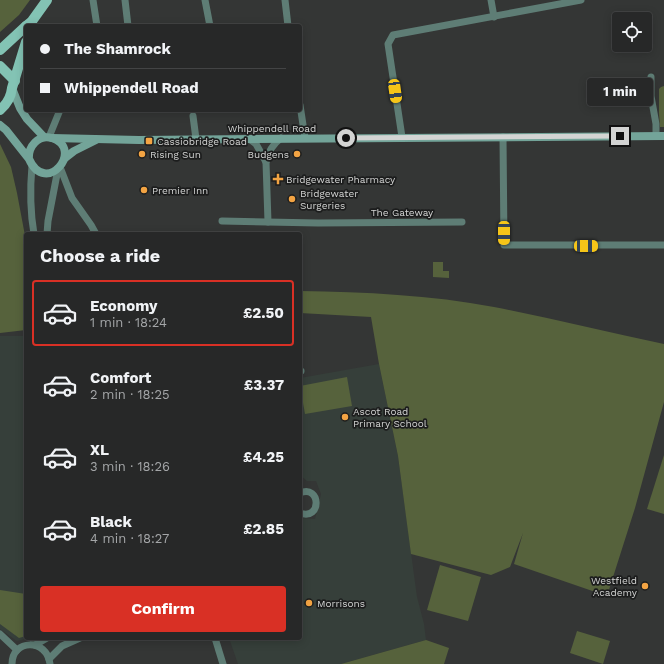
<!DOCTYPE html>
<meta charset="utf-8">
<style>
:root{--surface:#272828;--page:#2f3030;--text:#f1f3f6;--muted:#a4a6a8;--line:#434445;--accent:#d93025}
body{margin:0;font-family:"Work Sans",sans-serif;background:var(--page);color:var(--text);height:100vh;display:flex;flex-direction:column;font-size:15px;white-space:nowrap}
*{box-sizing:border-box;margin:0}
p{font-size:13px;color:var(--muted)}
.icon{flex:none;width:22px;height:22px;fill:none;stroke:currentColor;stroke-width:2;stroke-linecap:round;stroke-linejoin:round}
.map{position:relative;flex:1;overflow:hidden}
.side{position:absolute;left:24px;top:232px;width:278px;height:408px;display:flex;flex-direction:column;background:var(--surface);border-radius:4px;box-shadow:0 2px 10px #0003,0 0 0 1px var(--line)}
.side>*{flex:none}
.banner{position:absolute;left:24px;top:24px;width:278px;height:88px;border-radius:4px;box-shadow:0 2px 10px #0003,0 0 0 1px var(--line);display:grid;align-content:center;height:88px;padding:0 16px;background:var(--surface)}
.tools{position:absolute;left:612px;top:12px;display:grid;gap:8px}
.tools a{display:grid;place-items:center;width:40px;height:40px;border-radius:4px;background:var(--surface);box-shadow:0 2px 10px #0003,0 0 0 1px var(--line);font-size:20px}
.end{position:absolute;width:18px;height:18px;margin:-9px;border:5px solid #d3d4d3;background:#111;box-shadow:0 0 0 2px #111}
.from{border-radius:50%}
.bubble{position:absolute;height:28px;border-radius:4px;background:var(--surface);box-shadow:0 2px 10px #0003,0 0 0 1px var(--line);font-size:13px;font-weight:700;line-height:28px;text-align:center}
.car{position:absolute;width:12px;height:24px;margin:-12px -6px;border-radius:5px;box-shadow:0 0 3px 1px #0007;background:linear-gradient(#f5c518 24%,#345 0 40%,#f5c518 0 76%,#345 0 86%,#f5c518 0)}
.banner b{display:flex;align-items:center;gap:14px;height:38px;font-size:15px}
.banner b+b{border-top:1px solid var(--line)}
.banner i{width:10px;height:10px;background:var(--text)}
ul{padding:0;list-style:none}
li{display:flex;align-items:center;gap:12px;height:66px;margin:0 8px 6px;padding:0 8px;border:2px solid transparent;border-radius:4px}
li div{flex:1}
li b{display:block;font-size:15px}
li em{font-style:normal;font-weight:700}
li.on{border-color:var(--accent)}
li>.icon{width:36px;height:36px;stroke-width:1.5}
h2{padding:0 16px;font-size:18px;line-height:48px}
.button{display:flex;gap:8px;margin-top:auto;padding:8px 16px}
.button a{flex:1;height:46px;border-radius:4px;background:var(--accent);color:#fff;font-size:16px;font-weight:700;line-height:46px;text-align:center}
.map>svg:first-child{display:block}
.built{fill:#363f3a}
.green{fill:#56623c}
.lines{fill:none;stroke-linecap:round;stroke-linejoin:round}
.street{stroke:#5e7d75;stroke-width:7}
.secondary{stroke:#73a499;stroke-width:8}
.primary{stroke:#83c3b4;stroke-width:10}
.route{stroke:#d3d4d3;stroke-width:5}
.poi-dot{fill:#f3a443;stroke:#1c1d1d;stroke-width:1.5}
.labels{text-anchor:middle;stroke-width:3.5;stroke-linejoin:round;paint-order:stroke}
.street-label{font-size:10px;fill:#d3d4d3;stroke:#1c1d1d}
.poi-label{font-size:10px;fill:#d3d4d3;stroke:#1c1d1d;text-anchor:start}
</style>
<div class="map">
<svg width="664" height="664" viewBox="0 0 664 664">
<rect width="100%" height="100%" fill="#343635"/>
<!-- built -->
<g class="built">
<path d="M0,336h26v302h3l-12,3 -17,-12z"/>
<path d="M379,364l19,92 19,141 7,27 2,16 -85,24h-103l-9,-26h71v-120l15,1 6,-25 -5,-13h-9l-7,-6v-97z"/>
</g>
<!-- green -->
<g class="green">
<path d="M0,0h30l-11,15 -19,17z"/>
<path d="M664,86v41h-4l-1,-14v-24l2,-2z"/>
<path d="M0,144l11,23 6,26 9,48v89l-26,3z"/>
<path d="M433,262h10v9h6v7l-16,-1z"/>
<path d="M300,291c65,1 131,4 194,16 57,11 113,25 170,37v58l-29,106 -28,88 -93,-32 9,-31 -13,34 -19,8 -80,-21 -13,-98 -19,-92 -8,-47 -71,-4z"/>
<path d="M347,377l5,29 -47,8 -5,-28z"/>
<path d="M664,455v59l-17,-5z"/>
<path d="M440,565l41,12 -13,44 -41,-11z"/>
<path d="M0,590l26,4v42l-7,2 -19,-14z"/>
<path d="M577,631l33,10 -7,23 -33,-11z"/>
<path d="M426,640l23,8 -5,16h-103z"/>
</g>
<g class="lines">
<!-- street -->
<g class="street">
<path d="M93,0l4,26"/>
<path d="M125,0l3,26"/>
<path d="M205,0l5,26"/>
<path d="M285,0l3,26"/>
<path d="M491,0l3,17"/>
<path d="M651,77v19l5,28v12"/>
<path d="M300,105l5,33"/>
<path d="M193,116l3,23"/>
<path d="M49,137l11,-27"/>
<path d="M402,137l-14,-93 5,-9 188,-35"/>
<path d="M503,137l1,108h160"/>
<path d="M248,138l8,6 10,18 2,60"/>
<path d="M266,162c3,-11 6,-17 15,-24"/>
<path d="M32,165c-2,23 -2,46 2,69"/>
<path d="M60,167l12,31 19,27 5,9"/>
<path d="M222,221l96,2 144,-1"/>
<path d="M47,234l1,-13 10,-52"/>
<path d="M300,371h1"/>
<path d="M300,493c21,-9 22,28 0,20"/>
<path d="M0,634l17,16"/>
<path d="M215,638l8,26"/>
<path d="M35,645l12,-7"/>
<path d="M49,659l13,-13 18,-8"/>
<path d="M12,664c0,-25 35,-26 38,0"/>
</g>
<!-- secondary -->
<g class="secondary">
<path d="M12,88l8,20 7,11 17,18"/>
<path d="M0,125l6,5 23,29c17,38 56,-10 23,-21 -14,-4 -24,9 -23,21"/>
<path d="M52,138l87,2 525,-4"/>
<path d="M65,158l9,-7 22,-11"/>
</g>
<!-- primary -->
<g class="primary">
<path d="M26,26l6,-5 15,-21"/>
<path d="M0,50l26,-24"/>
<path d="M0,66l15,15"/>
<path d="M0,110c7,-6 11,-13 12,-22l14,-46"/>
</g>
</g>
<g class="lines">
<!-- route -->
<path class="route" d="M346,138l274,-2"/>
</g>
<!-- markers -->
<g class="poi-dot">
<rect x="145" y="137" width="8" height="8" rx="2"/>
<circle cx="142" cy="154" r="4"/>
<circle cx="297" cy="154" r="4"/>
<path d="M276 173h4v4h4v4h-4v4h-4v-4h-4v-4h4z"/>
<circle cx="144" cy="190" r="4"/>
<circle cx="292" cy="199" r="4"/>
<circle cx="345" cy="417" r="4"/>
<circle cx="645" cy="586" r="4"/>
<circle cx="309" cy="603" r="4"/>
</g>
<g class="labels">
<!-- street labels -->
<g class="street-label">
<text x="272" y="132">Whippendell Road</text>
<text x="402" y="216">The Gateway</text>
</g>
<!-- poi labels -->
<g class="poi-label">
<text x="157" y="145">Cassiobridge Road</text>
<text x="150" y="158">Rising Sun</text>
<text x="289" y="158" text-anchor="end">Budgens</text>
<text x="286" y="183">Bridgewater Pharmacy</text>
<text x="152" y="194">Premier Inn</text>
<text x="300" y="197">Bridgewater<tspan x="300" dy="12">Surgeries</tspan></text>
<text x="353" y="415">Ascot Road<tspan x="353" dy="12">Primary School</tspan></text>
<text x="637" y="584" text-anchor="end">Westfield<tspan x="637" dy="12">Academy</tspan></text>
<text x="317" y="607">Morrisons</text>
</g>
</g>
</svg>
<div class="tools">
<a><svg class="icon" aria-label="locate" viewBox="0 0 24 24"><circle cx="12" cy="12" r="6"/><path d="M12 2v4M12 18v4M2 12h4M18 12h4"/></svg></a>
</div>
<i class="end from" style="left:346px;top:138px"></i>
<i class="end" style="left:620px;top:136px"></i>
<div class="bubble" style="left:587px;top:78px;width:66px">1 min</div>
<i class="car" style="left:395px;top:91px;rotate:172deg"></i>
<i class="car" style="left:504px;top:233px;rotate:180deg"></i>
<i class="car" style="left:586px;top:246px;rotate:90deg"></i>
<div class="banner">
<b><i class="from"></i>The Shamrock</b>
<b><i></i>Whippendell Road</b>
</div>
<section class="side">
<h2>Choose a ride</h2>
<ul>
<li class="on"><svg class="icon" aria-label="car" viewBox="0 0 24 24"><path d="M5 17H2v-5l4-1 3-4h7l3 4 3 1v5h-3M9 17h6M6 11h13"/><circle cx="7" cy="17" r="2"/><circle cx="17" cy="17" r="2"/></svg><div><b>Economy</b><p>1 min · 18:24</p></div><em>£2.50</em></li>
<li><svg class="icon" aria-label="car" viewBox="0 0 24 24"><path d="M5 17H2v-5l4-1 3-4h7l3 4 3 1v5h-3M9 17h6M6 11h13"/><circle cx="7" cy="17" r="2"/><circle cx="17" cy="17" r="2"/></svg><div><b>Comfort</b><p>2 min · 18:25</p></div><em>£3.37</em></li>
<li><svg class="icon" aria-label="car" viewBox="0 0 24 24"><path d="M5 17H2v-5l4-1 3-4h7l3 4 3 1v5h-3M9 17h6M6 11h13"/><circle cx="7" cy="17" r="2"/><circle cx="17" cy="17" r="2"/></svg><div><b>XL</b><p>3 min · 18:26</p></div><em>£4.25</em></li>
<li><svg class="icon" aria-label="car" viewBox="0 0 24 24"><path d="M5 17H2v-5l4-1 3-4h7l3 4 3 1v5h-3M9 17h6M6 11h13"/><circle cx="7" cy="17" r="2"/><circle cx="17" cy="17" r="2"/></svg><div><b>Black</b><p>4 min · 18:27</p></div><em>£2.85</em></li>
</ul>
<div class="button"><a>Confirm</a></div>
</section>
</div>
